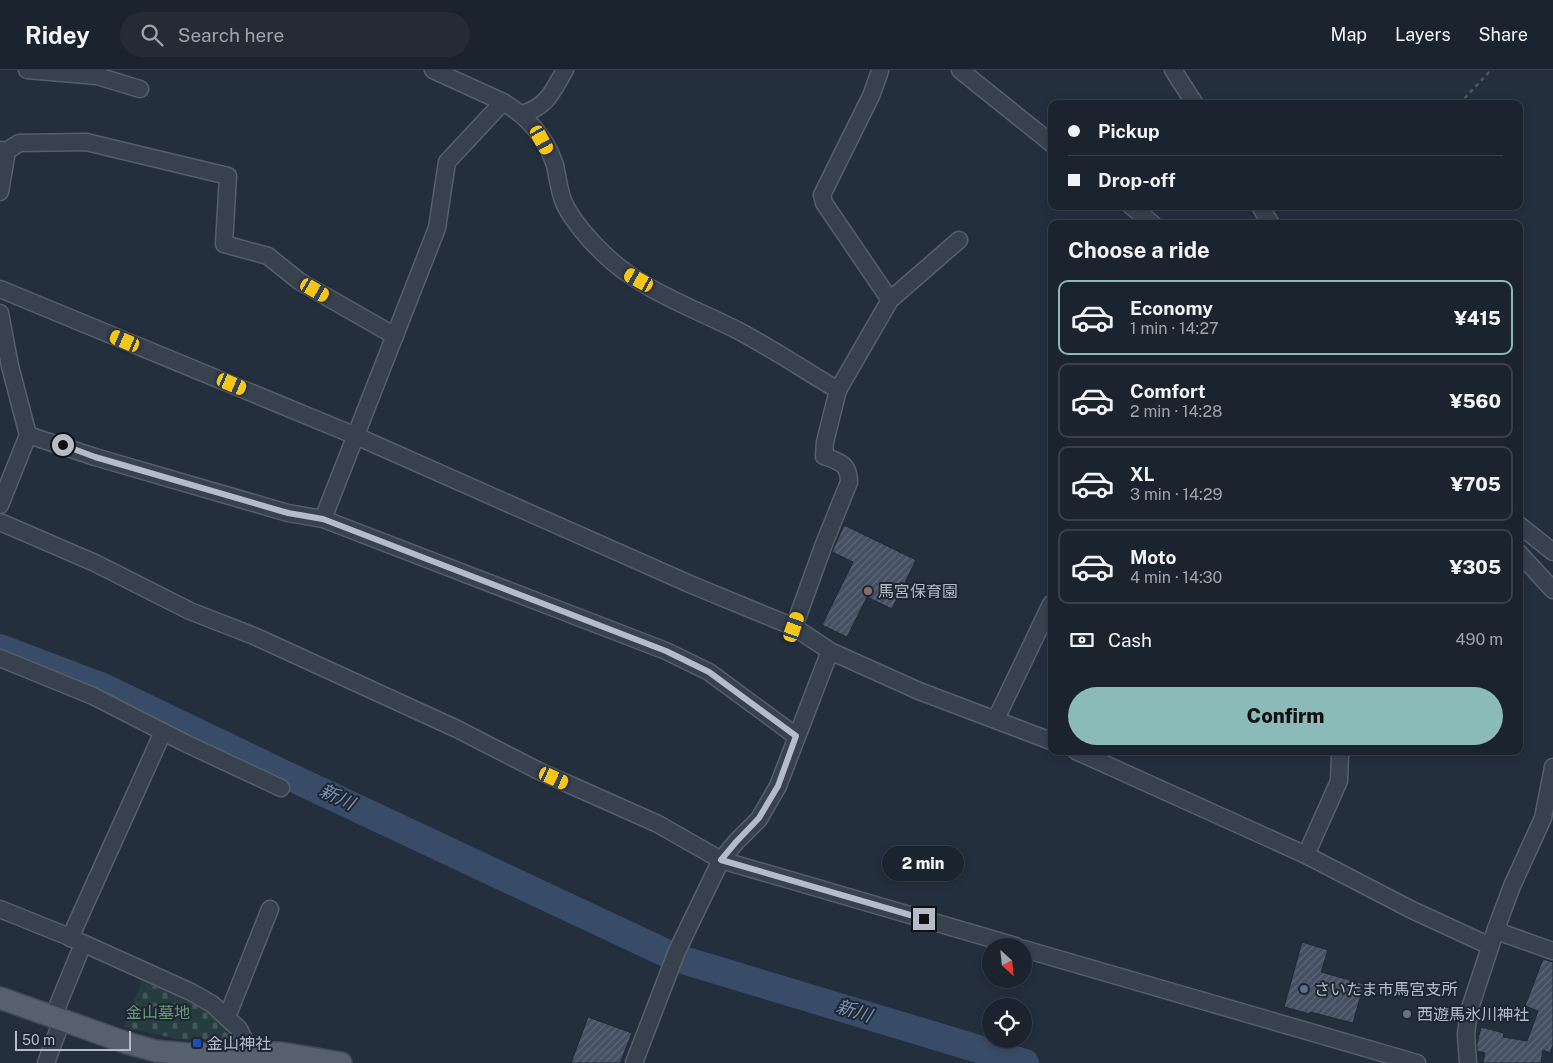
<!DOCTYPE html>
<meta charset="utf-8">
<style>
:root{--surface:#1b232e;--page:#242b36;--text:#f1f3f6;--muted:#a0a4aa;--line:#39404a;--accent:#8bbbb9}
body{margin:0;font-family:"Public Sans","Noto Sans JP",sans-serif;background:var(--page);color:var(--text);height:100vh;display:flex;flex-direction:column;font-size:19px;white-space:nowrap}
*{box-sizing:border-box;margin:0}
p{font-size:16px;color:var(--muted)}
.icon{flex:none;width:28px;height:28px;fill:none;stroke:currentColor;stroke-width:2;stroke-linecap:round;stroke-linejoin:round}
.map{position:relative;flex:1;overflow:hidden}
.sheet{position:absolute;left:1048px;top:150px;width:475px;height:535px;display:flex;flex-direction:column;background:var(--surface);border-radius:10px;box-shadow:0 2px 8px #0003,0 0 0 1px var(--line)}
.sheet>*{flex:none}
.top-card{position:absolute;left:1048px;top:30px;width:475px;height:110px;border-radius:10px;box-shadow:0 2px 8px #0003,0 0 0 1px var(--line);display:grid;align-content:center;height:110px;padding:0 20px;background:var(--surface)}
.needle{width:32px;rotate:153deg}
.fabs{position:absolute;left:982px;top:868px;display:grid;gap:10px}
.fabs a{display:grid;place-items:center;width:50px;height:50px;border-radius:50%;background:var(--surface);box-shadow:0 2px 8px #0003,0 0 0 1px var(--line);font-size:25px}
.scale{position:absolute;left:15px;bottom:12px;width:116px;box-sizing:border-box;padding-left:5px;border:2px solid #b4bcc9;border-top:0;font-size:14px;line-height:18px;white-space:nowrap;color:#b4bcc9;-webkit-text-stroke:4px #1d2633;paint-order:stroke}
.end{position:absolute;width:22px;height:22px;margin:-11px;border:6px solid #b4bcc9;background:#111;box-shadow:0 0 0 2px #111}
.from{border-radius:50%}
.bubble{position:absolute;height:35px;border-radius:18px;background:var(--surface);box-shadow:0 2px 8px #0003,0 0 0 1px var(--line);font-size:16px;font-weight:800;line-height:35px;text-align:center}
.car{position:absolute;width:15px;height:30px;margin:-15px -8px;border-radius:6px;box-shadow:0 0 4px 1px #0007;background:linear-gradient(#f5c518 24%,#345 0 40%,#f5c518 0 76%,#345 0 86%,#f5c518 0)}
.top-card b{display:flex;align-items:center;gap:18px;height:48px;font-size:19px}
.top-card b+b{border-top:1px solid var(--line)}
.top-card i{width:12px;height:12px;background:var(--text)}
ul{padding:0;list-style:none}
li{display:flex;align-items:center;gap:15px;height:75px;margin:0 10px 8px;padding:0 10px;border:2px solid var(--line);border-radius:10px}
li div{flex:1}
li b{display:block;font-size:19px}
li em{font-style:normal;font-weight:800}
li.active{border-color:var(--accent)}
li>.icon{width:45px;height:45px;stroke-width:1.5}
h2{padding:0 20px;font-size:22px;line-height:60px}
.pay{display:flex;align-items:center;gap:12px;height:55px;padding:0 20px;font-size:19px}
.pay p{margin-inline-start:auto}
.primary-button{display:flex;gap:10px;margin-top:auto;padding:10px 20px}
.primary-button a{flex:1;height:58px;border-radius:30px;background:var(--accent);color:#111;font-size:20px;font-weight:800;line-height:58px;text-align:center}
header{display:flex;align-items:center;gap:30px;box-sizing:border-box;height:70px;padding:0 25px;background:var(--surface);border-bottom:1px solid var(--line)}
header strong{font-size:24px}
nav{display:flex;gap:28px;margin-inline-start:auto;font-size:18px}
.search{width:350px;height:45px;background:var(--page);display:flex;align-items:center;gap:12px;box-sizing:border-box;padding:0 18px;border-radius:28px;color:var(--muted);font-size:19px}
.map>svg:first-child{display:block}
.cemetery{fill:url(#cemetery-stones)}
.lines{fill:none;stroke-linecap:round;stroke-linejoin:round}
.river{stroke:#394c67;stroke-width:28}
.building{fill:url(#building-hatch);stroke:#1f2835}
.minor-casing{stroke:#565f6c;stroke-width:19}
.major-casing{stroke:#414a57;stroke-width:24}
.path{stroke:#44595c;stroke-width:2.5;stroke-dasharray:4 4;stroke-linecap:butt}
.minor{stroke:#38414e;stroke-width:16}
.major{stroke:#56606e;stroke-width:21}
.route{stroke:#b4bcc9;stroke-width:6}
.education-dot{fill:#8d6e63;stroke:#1d2633;stroke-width:2}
.service-dot{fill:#5c6f8a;stroke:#1d2633;stroke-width:2}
.worship-dot{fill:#6b7280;stroke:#1d2633;stroke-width:2}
.transit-dot{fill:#1a4fb4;stroke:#1d2633;stroke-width:2}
.labels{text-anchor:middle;stroke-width:4;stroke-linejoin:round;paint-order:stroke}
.poi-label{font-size:16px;fill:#b4bcc9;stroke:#1d2633;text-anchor:start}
.park-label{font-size:16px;fill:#6b9a76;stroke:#1d2633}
.water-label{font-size:18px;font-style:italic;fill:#7c92b1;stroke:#1d2633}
</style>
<header>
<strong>Ridey</strong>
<div class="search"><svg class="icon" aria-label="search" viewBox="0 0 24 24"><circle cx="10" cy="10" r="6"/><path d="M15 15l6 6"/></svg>Search here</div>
<nav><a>Map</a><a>Layers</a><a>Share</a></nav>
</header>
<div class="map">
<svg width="1553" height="993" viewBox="0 0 1553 993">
<defs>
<pattern id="cemetery-stones" width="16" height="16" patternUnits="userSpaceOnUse" patternTransform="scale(1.25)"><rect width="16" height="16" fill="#263c3f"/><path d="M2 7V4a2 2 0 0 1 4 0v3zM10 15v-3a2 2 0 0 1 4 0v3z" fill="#435659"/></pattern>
<pattern id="building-hatch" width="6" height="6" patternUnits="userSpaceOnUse" patternTransform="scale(1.25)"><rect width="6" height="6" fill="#455162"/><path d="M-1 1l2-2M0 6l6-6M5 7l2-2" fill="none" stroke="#5d6877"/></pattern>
</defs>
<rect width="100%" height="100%" fill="#242f3e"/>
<!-- cemetery -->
<path class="cemetery" d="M142,911c32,14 63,25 88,49l-2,11 -51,-2 -53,-12z"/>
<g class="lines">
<!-- river -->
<g class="river">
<path d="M0,578l103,39 181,87 386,181"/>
<path d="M683,890l342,103"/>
</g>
</g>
<!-- building -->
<g class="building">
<path d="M844,455l72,35 -24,49 -25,-12 -20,40 -25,-12 31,-63 -21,-10z"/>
<path d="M1302,872l26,8 -7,22 43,12 -11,39 -43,-11v2l-26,-7z"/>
<path d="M1543,889l10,3v83l-3,8 -7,-3 -2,13h-58l2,-10 -8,-2v-7l4,-17 23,6 -1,4 24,4 11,-30 -13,-5z"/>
<path d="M588,947l44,16 -12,30h-49z"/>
</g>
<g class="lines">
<!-- minor casing -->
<g class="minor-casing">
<g id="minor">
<path d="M27,0l70,6 43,13"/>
<path d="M960,0l91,73"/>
<path d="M1173,0l22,34"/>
<path d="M880,1l-9,25 -49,99 2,8 66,97"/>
<path d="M503,32c24,14 43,36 52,63 3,13 4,28 10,40 8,16 25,36 38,48 36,36 88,54 134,77 34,18 67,40 101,60l-13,52 -1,14c16,6 25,8 25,26l-25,62 -30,83"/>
<path d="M522,44c26,-8 30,-22 43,-44"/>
<path d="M0,80l7,1 12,-8 67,-1 142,34 -4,68 44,12 31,25 96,55"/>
<path d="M0,122l7,-41"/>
<path d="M1131,136l22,18"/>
<path d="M1260,136l11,18"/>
<path d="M0,219l356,147 336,149 102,42 36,24 89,40 132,50"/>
<path d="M0,243l10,53 18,69 -28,70"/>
<path d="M838,320l52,-90 69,-60"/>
<path d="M28,365l67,22 193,56 35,6 343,132 43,21 87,64"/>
<path d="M323,449l114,-291 10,-66 56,-60 -70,-32"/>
<path d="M0,452l95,41 95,48 64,25 203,93 82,42 119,53 63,36 295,86"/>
<path d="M1519,455l34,27"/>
<path d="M1519,483l34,37"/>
<path d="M0,588l93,38 92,47 96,45"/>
<path d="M996,649l55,-115"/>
<path d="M1076,681l230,104 106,55 78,36"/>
<path d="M1306,785l33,-74 1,-26 2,-4"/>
<path d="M0,839l67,27 124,56 21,12 27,25 11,23"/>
<path d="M1496,859l9,5 48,17"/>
<path d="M70,868l93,-206"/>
<path d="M1024,879l393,114"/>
<path d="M53,947l30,-73"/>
<path d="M227,947l43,-108"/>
<path d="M46,993l16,-43"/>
<path d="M634,993l43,-112 44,-91 15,-18 23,-23 19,-33 52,-135"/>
<path d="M1468,993l-2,-29 3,-23 27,-82 16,-43 31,-68 10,-51"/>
</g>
</g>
<!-- major casing -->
<g class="major-casing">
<path id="major" d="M0,928l127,45 29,8 31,3 94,-1 60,10"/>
</g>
<!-- path -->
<path class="path" d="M1459,34l32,-34"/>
<!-- minor -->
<use href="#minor" class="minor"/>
<!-- major -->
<use href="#major" class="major"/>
</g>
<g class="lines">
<!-- route -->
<path class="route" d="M63,375l32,12 193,56 35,6 343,132 43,21 87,64 -18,50 -19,32 -23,24 -15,18 203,59"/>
</g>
<!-- markers -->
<circle class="education-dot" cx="868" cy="521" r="5"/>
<circle class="service-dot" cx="1304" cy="919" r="5"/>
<circle class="worship-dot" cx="1407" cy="944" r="5"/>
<rect class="transit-dot" x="192" y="968" width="10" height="10" rx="2.5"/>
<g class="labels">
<!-- poi labels -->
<g class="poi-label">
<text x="878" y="527">馬宮保育園</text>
<text x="1314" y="925">さいたま市馬宮支所</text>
<text x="1417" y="950">西遊馬氷川神社</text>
<text x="207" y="979">金山神社</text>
</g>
<!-- park labels -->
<g class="park-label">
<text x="158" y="948">金山墓地</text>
</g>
<!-- water labels -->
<g class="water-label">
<text transform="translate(337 727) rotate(25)" y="6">新川</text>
<text transform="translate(854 941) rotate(17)" y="6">新川</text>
</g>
</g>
</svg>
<div class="fabs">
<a><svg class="needle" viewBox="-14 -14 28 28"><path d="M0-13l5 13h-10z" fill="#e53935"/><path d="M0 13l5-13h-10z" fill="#a0a4aa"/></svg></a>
<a><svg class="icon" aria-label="locate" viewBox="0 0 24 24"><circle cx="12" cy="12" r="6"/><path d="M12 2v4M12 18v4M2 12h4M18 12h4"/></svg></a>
</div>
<div class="scale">50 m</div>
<i class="end from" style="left:63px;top:375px"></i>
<i class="end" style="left:924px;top:849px"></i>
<div class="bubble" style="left:882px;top:776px;width:82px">2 min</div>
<i class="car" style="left:542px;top:70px;rotate:151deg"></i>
<i class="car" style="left:639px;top:210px;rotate:299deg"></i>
<i class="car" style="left:315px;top:220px;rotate:120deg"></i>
<i class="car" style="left:125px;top:271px;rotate:293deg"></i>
<i class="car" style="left:232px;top:314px;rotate:113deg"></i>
<i class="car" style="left:794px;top:557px;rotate:19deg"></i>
<i class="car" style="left:554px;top:708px;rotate:115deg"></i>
<div class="top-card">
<b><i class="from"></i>Pickup</b>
<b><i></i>Drop-off</b>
</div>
<section class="sheet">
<h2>Choose a ride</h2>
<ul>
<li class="active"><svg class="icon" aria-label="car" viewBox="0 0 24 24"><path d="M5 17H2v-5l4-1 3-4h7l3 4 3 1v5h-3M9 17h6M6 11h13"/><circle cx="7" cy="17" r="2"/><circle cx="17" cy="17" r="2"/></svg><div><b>Economy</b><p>1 min · 14:27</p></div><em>¥415</em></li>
<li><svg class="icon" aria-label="car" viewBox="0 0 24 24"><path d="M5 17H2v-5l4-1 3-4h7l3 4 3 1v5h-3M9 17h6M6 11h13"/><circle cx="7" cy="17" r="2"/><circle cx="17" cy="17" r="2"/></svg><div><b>Comfort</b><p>2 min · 14:28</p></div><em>¥560</em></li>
<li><svg class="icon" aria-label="car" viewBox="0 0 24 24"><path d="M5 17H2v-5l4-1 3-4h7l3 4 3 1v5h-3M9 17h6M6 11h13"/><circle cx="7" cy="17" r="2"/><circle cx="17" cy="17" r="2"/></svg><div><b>XL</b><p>3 min · 14:29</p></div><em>¥705</em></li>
<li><svg class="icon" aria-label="car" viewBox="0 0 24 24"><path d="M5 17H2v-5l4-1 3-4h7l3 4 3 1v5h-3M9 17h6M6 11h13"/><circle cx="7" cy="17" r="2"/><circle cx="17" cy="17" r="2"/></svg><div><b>Moto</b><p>4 min · 14:30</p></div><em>¥305</em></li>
</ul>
<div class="pay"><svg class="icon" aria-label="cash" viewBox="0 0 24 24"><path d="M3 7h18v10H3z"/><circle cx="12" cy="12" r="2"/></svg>Cash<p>490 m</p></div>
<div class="primary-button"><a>Confirm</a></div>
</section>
</div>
